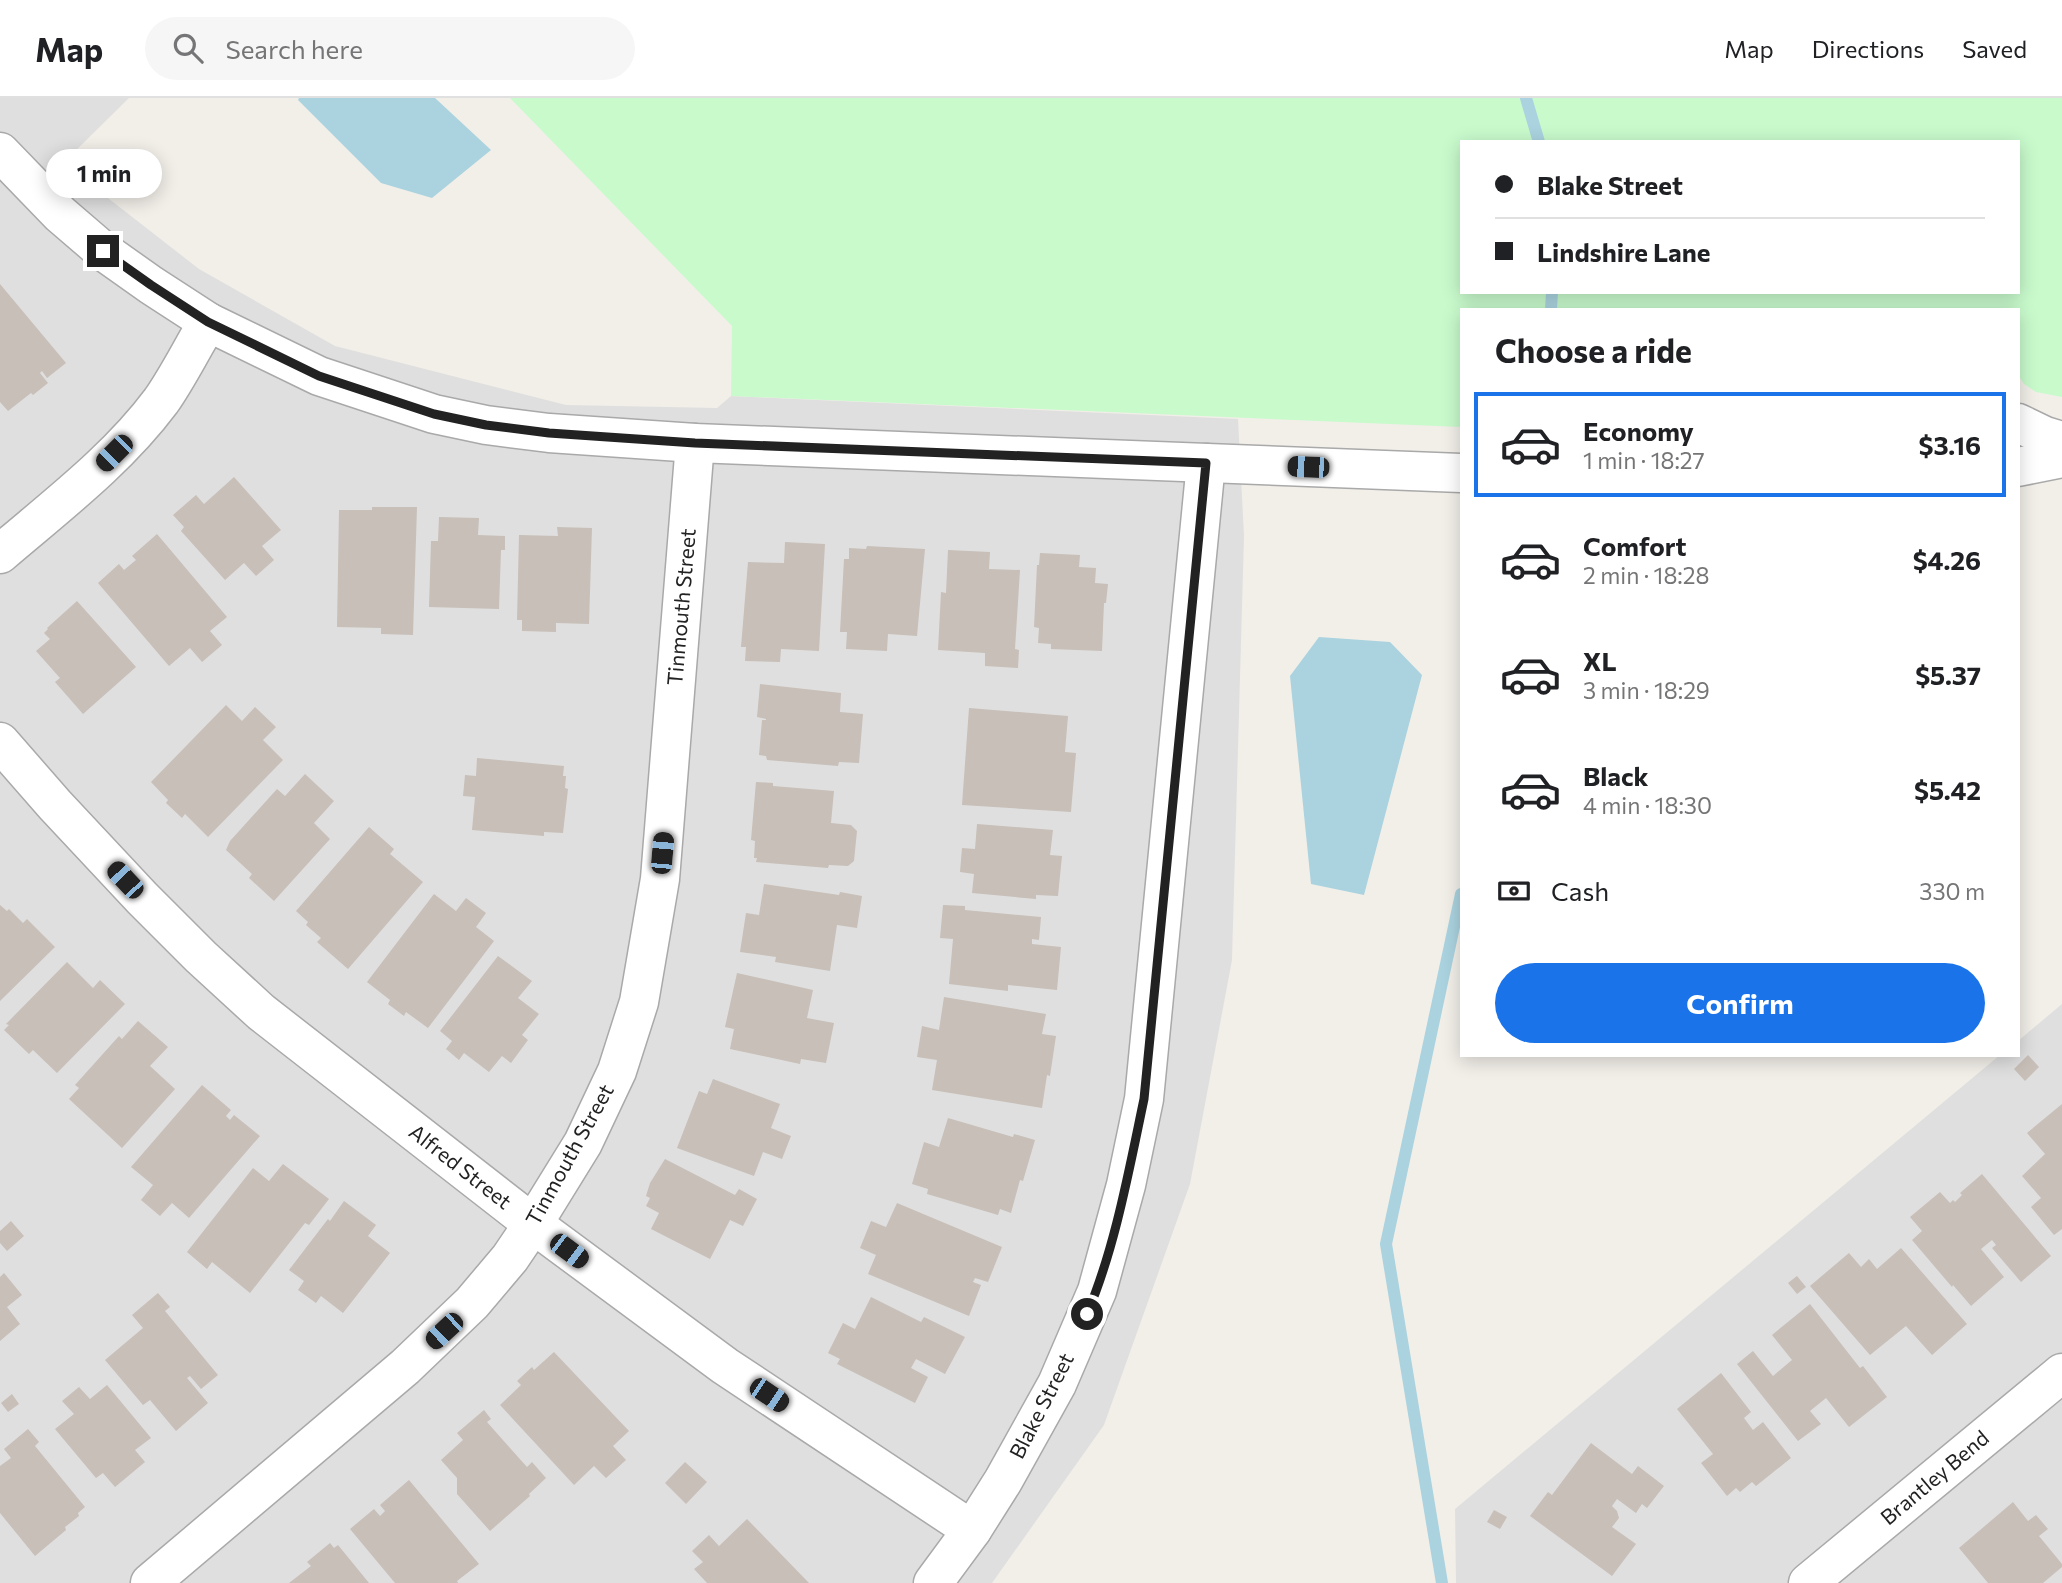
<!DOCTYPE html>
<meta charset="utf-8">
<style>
:root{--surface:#fff;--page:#f6f6f6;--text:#202124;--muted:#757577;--line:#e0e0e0;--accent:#1a73e8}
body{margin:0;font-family:Commissioner,sans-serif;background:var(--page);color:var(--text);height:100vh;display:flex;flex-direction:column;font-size:26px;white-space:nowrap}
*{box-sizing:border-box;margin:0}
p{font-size:23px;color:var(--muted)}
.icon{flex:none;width:38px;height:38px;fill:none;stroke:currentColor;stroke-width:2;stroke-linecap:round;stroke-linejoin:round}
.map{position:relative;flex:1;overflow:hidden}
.side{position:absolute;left:1460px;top:210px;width:560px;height:749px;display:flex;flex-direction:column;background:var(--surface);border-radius:0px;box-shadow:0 4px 18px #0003}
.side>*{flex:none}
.top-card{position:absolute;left:1460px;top:42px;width:560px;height:154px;border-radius:0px;box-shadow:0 4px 18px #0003;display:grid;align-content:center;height:154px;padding:0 35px;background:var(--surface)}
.end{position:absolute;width:32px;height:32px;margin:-16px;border:9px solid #222;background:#fff;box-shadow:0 0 0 4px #fff}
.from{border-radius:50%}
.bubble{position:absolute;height:49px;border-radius:24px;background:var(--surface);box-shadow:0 4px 18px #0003;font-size:23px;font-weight:700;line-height:49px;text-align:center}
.car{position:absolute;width:21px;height:42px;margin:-21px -10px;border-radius:9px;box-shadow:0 0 5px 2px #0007;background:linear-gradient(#222 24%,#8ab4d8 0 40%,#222 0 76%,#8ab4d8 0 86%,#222 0)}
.top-card b{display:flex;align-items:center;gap:24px;height:66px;font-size:26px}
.top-card b+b{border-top:2px solid var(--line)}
.top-card i{width:18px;height:18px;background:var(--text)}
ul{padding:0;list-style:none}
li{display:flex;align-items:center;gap:21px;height:105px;margin:0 14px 10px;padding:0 21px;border:4px solid transparent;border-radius:0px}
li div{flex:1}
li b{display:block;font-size:26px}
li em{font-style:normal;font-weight:700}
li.active{border-color:var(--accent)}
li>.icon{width:63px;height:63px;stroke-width:1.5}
h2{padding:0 35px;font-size:32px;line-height:84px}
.pay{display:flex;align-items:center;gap:18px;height:77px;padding:0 35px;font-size:26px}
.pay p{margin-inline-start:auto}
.primary-button{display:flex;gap:14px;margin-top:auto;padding:14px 35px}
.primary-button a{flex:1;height:80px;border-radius:42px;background:var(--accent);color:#fff;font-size:28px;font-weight:700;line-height:80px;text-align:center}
header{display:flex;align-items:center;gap:42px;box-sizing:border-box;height:98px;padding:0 35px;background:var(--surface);border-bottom:2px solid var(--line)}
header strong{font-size:33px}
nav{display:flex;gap:38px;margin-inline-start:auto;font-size:24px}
.search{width:490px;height:63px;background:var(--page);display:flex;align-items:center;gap:18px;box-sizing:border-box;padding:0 24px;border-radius:38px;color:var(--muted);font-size:26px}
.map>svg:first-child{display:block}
.residential{fill:#e0dfdf}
.park{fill:#c8facc;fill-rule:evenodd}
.water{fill:#aad3df}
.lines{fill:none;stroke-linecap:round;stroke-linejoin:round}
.stream{stroke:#aad3df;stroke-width:12}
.building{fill:#c7bfb8}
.minor-casing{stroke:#a9a9a9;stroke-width:41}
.minor{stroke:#fff;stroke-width:38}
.route{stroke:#222;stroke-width:9}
.labels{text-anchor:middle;stroke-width:6;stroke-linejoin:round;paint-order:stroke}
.street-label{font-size:21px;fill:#222;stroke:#fff}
</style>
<header>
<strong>Map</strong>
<div class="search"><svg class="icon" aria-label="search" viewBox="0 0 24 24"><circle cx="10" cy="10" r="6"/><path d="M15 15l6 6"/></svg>Search here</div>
<nav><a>Map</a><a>Directions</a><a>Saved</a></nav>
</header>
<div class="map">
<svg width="2062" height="1485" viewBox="0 0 2062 1485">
<rect width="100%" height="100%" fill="#f2efe9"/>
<!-- residential -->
<g class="residential">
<path d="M0,0h129l-66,65 136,106 136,77 231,59 151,3 14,-12 507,23 6,117 -12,424 -42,224 -86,241 -112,158h-992z"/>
<path d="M2062,906v579h-606l-1,-74 545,-454h18v-14z"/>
</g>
<!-- park -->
<path class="park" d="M510,0h1552v299l-26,-5 -12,-8 -6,-9v-65h-557v117l-730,-31 1,-70zM1461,44h557v150h-557z"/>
<!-- water -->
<g class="water">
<path d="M299,0h136l56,52 -59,48 -51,-15 -83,-83z"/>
<path d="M1319,539l71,5 32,33 -58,220 -53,-11 -21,-208z"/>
</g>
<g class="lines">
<!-- stream -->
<g class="stream">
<path d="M1526,0l13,44"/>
<path d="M1551,212l1,-18"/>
<path d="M1442,1485l-56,-339 75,-350"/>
</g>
</g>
<!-- building -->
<g class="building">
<path d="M0,186l66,79 -19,15 -5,-7 -2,2 8,10 -15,12 -2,-2 -23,18 -8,-9z"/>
<path d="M234,379l47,53 -19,16 12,14 -18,16 -12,-13 -19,17 -44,-49 3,-4 -11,-12 23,-20 8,9z"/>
<path d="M372,409h45l-4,128 -32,-1v-6l-44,-1 2,-117h33z"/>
<path d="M439,419l40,1 -1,17 27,1v14h-4l-2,59 -70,-2 2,-66h7z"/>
<path d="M557,429l35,1 -3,96 -33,-1v9l-34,-1v-11h-5l2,-85 39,1z"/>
<path d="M157,436l70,83 -17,14 12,14 -20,17 -12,-14 -21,18 -71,-83 21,-19 5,6 12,-10 -4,-4z"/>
<path d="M785,444l40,2 -6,107 -38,-2 -1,13 -35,-1 1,-14h-5l7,-85 36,1z"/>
<path d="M867,448l58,3 -8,87 -29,-2 -1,17 -41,-2 1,-17h-7l4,-73h5v-11l17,1z"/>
<path d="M948,452l42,2 -1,17 31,1 -5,79 4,1 -1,18 -33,-2v-13l-47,-3 3,-58 5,1z"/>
<path d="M1040,455l40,2 -1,12 17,1 -1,15 13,1 -2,19h-2l-2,48 -51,-2v-5l-13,-1 1,-15 -5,-1 3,-62h2z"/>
<path d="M77,503l59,66 -53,47 -28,-32 5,-4 -24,-27 14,-12 -6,-6 4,-4 -1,-1z"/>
<path d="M760,586l81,9 -1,19 23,2 -4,49 -20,-1 -1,4 -71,-6 -1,-4 -7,-1 3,-35h4v-1l-9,-2z"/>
<path d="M226,607l16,16 13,-14 21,20 -13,13 20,20 -75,77 -23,-23 -3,4 -16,-15 2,-3 -17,-18z"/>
<path d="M969,610l99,8 -3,36 11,1 -5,59 -109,-7z"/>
<path d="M477,660l87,8 -1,10h3l-1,12 3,1 -5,44 -19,-1v4l-72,-6 3,-33 -12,-1 2,-21 11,1z"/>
<path d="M305,676l29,27 -20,22 16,16 -56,62 -25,-23 3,-4 -26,-24 4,-9 47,-52 8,7z"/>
<path d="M756,684l17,1v3l61,5 -3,32 20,2 6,6 -3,30 -6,5 -19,-1 -1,3 -72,-6 1,-4h-3l1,-17 -4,-1z"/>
<path d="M977,726l76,6 -3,25 12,1 -4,40 -22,-1v4l-64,-6 2,-19 -14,-2 2,-24 13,1z"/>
<path d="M369,729l25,22 -4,5 33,28 -75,87 -31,-27 4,-4 -15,-13 2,-3 -12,-11z"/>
<path d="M764,786l75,11 1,-3 22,4 -5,32 -20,-3 -7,46 -55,-9 1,-5 -36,-5 6,-39 13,2z"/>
<path d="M434,796l22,17 10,-13 20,15 -10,14 18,14 -66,87 -22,-16 -2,4 -16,-12 2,-4 -23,-18z"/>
<path d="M0,807l7,6 2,-2 14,14 4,-4 28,28 -55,54z"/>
<path d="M943,807l22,1v4l76,7 -2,23 -7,-1v5l29,3 -4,43 -49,-5v6l-59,-7 4,-45 -13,-1z"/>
<path d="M498,858l34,25 -14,17 21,16 -17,21 6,5 -17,23 -9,-7 -13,16 -25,-19 -5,7 -13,-11 6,-8 -12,-10z"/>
<path d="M67,864l26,26 7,-8 25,24 -68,69 -24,-23 -4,4 -25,-24 5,-5 -3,-1z"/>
<path d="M737,875l76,17 -6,28 27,5 -8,40 -25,-4 -1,5 -70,-15 4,-20 -9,-2z"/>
<path d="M944,899l102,17 -4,20 14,2 -6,40 -3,-1 -5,33 -110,-18 5,-30 -20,-3 5,-31 17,4z"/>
<path d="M138,923l30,26 -18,19 25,23 -53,59 -53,-49 10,-11 -4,-3 44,-49 3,3z"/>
<path d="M2028,957l11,12 -14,14 -11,-12z"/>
<path d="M713,981l67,25 -9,24 20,8 -9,23 -19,-7 -9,24 -77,-28 22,-57 8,3z"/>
<path d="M202,987l29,25 -5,6 4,4 4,-5 26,21 -71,82 -17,-15 -12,13 -19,-16 12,-15 -22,-18z"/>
<path d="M2062,1006v125l-8,6 -23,-28 10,-9 -19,-22 23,-22 -18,-21z"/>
<path d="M948,1020l65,19 1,-3 21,6 -12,41 -3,-1 -9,33 -11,-4 -2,6 -71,-21 1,-5 -16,-5 12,-42 15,5z"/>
<path d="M665,1061l70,36 4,-6 18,10 -14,27 -13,-6 -20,39 -59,-30 8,-16 -13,-7 4,-8 -4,-2 4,-13z"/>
<path d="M283,1066l46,35 -20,26 -4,-2 -55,70 -38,-31 -5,7 -20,-17 66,-84 16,13z"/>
<path d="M1982,1076l69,82 -30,26 -29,-34 4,-3 -4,-5 -11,9 23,28 -33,29 -18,-21 -1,2 -40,-47 10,-9 -12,-14 30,-25 10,11 3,-3 2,2 7,-7 -2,-2z"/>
<path d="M344,1103l32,24 -8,11 22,17 -47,60 -22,-17 -5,7 -18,-13 6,-9 -15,-11 39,-51 2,2z"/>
<path d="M897,1105l105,44 -14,35 -13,-4 -2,4 8,3 -12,31 -101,-42 8,-19 -16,-7 11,-27 15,6z"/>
<path d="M11,1123l13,15 -17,15 -7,-8v-12z"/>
<path d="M1901,1150l66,76 -35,31 -26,-29 -36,29 -60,-69 39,-33 12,14 8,-8 8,10z"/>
<path d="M4,1175l18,22 -15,12 13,17 -20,17v-64z"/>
<path d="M1797,1178l9,11 -9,7 -9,-11z"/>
<path d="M158,1195l12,14 -5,4 53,64 -17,14 -11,-13 -3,2 21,25 -32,28 -26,-31 -7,5 -38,-45 38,-32 -11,-13z"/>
<path d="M871,1199l50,25 3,-5 41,20 -20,37 -29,-15 -5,9 17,9 -13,26 -78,-39 3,-5 -12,-6 15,-30 12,6z"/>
<path d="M1810,1206l50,64 3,-2 24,31 -38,30 -23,-29 -16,13 11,13 -23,17 -61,-77 16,-13 20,25 19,-16 -20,-25z"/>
<path d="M554,1254l75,79 -16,15 13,14 -20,18 -12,-12 -20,19 -74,-80 21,-20 -4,-4 15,-14 2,3z"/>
<path d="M1721,1275l30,39 -7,6 9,12 10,-8 28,36 -35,28 -4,-4 -12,10 -4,-4 -9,8 -26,-33 12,-9 -36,-45z"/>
<path d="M107,1287l44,53 -16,12 10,12 -30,25 -12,-14 -7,5 -41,-49 19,-15 -12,-13 17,-14 11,12z"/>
<path d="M12,1296l7,10 -11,8 -7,-9z"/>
<path d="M484,1312l7,9 -4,3 40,45 5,-5 14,16 -17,16 1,2 -40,35 -33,-37v-16l-16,-18 22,-20 -6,-7z"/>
<path d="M28,1331l11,13 -4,4 50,61 -7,6 1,3 -14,11 1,3 -31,26 -35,-43v-47l11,-8 -7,-9z"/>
<path d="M1591,1345l41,31 6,-8 26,20 -17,22 -5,-4 -6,9 -19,-14 -5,7 5,5 2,7 -7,9 24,17 -24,32 -82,-60 18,-24 4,3z"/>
<path d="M685,1364l22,20 -21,22 -21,-21z"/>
<path d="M409,1382l70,84 -22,17 1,2h-63l-45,-54 24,-20 6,7 5,-5 -5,-6z"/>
<path d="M2013,1404l15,19 8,-6 12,14 -9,7 23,28v3l-19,16h-55l-29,-35z"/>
<path d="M1494,1412l13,7 -7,12 -13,-7z"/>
<path d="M747,1421l62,64h-102l-13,-14 9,-7 -11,-11 17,-16 10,11z"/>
<path d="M330,1445l4,5 4,-3 31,38h-80l22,-17 -4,-4z"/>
</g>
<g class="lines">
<!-- minor casing -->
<g class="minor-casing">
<g id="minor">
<path d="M0,54l60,62 43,37 48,34 57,37 111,54 115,38 52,11 63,8 146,10 766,30"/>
<path d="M2018,325l27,13 17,5"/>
<path d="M2018,369l44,-9"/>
<path d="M0,456c56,-48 117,-94 161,-153 17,-24 31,-53 47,-79"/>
<path d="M0,644l55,63 87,93 59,59 60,55 272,212 192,142 247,164"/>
<path d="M150,1485l255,-216 67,-64 38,-45 23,-34 50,-81 34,-72 22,-69 21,-123 35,-436"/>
<path d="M933,1485l39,-53 31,-49 54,-97 40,-93 29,-106 18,-86 62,-636"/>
<path d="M1808,1485l254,-210"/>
</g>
</g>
<!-- minor -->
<use href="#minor" class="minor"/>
</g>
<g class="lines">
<!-- route -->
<path class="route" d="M103,153l48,34 57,37 111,54 115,38 52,11 63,8 146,10 511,20 -62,636c-15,71 -29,149 -57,215"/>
</g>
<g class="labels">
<!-- street labels -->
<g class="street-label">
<text transform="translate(682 509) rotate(-85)" y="7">Tinmouth Street</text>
<text transform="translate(570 1057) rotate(-61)" y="7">Tinmouth Street</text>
<text transform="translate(460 1069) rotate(38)" y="7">Alfred Street</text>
<text transform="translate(1042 1308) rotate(-63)" y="7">Blake Street</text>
<text transform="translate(1935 1380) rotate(-40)" y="7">Brantley Bend</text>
</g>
</g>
</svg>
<i class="end from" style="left:1087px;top:1216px"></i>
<i class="end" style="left:103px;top:153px"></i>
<div class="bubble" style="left:46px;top:51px;width:116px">1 min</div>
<i class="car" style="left:114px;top:355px;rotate:225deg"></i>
<i class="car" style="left:1308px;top:369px;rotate:272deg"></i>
<i class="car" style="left:662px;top:755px;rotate:5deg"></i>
<i class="car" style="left:125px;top:782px;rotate:317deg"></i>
<i class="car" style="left:569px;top:1153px;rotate:127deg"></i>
<i class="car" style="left:444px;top:1233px;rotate:227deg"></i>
<i class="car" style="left:769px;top:1297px;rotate:124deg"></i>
<div class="top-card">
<b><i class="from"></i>Blake Street</b>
<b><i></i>Lindshire Lane</b>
</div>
<section class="side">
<h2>Choose a ride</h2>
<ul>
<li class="active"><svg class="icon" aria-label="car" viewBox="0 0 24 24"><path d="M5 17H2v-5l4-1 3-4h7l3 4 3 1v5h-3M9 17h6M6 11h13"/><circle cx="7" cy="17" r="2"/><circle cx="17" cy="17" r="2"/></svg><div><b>Economy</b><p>1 min · 18:27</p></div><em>$3.16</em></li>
<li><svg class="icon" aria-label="car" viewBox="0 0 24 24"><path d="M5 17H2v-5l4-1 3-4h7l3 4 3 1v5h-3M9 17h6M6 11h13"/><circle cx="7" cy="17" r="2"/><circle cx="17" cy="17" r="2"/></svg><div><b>Comfort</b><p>2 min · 18:28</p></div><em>$4.26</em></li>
<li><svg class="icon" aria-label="car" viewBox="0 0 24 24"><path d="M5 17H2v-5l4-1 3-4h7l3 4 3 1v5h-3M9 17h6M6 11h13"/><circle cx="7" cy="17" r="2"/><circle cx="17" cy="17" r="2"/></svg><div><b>XL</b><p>3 min · 18:29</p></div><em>$5.37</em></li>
<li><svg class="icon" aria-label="car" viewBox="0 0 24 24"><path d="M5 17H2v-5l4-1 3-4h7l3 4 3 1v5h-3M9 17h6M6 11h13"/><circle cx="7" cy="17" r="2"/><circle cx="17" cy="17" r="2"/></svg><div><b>Black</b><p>4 min · 18:30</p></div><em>$5.42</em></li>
</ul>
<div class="pay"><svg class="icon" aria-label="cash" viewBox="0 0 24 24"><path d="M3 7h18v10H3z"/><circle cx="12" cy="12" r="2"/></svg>Cash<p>330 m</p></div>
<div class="primary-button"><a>Confirm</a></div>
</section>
</div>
